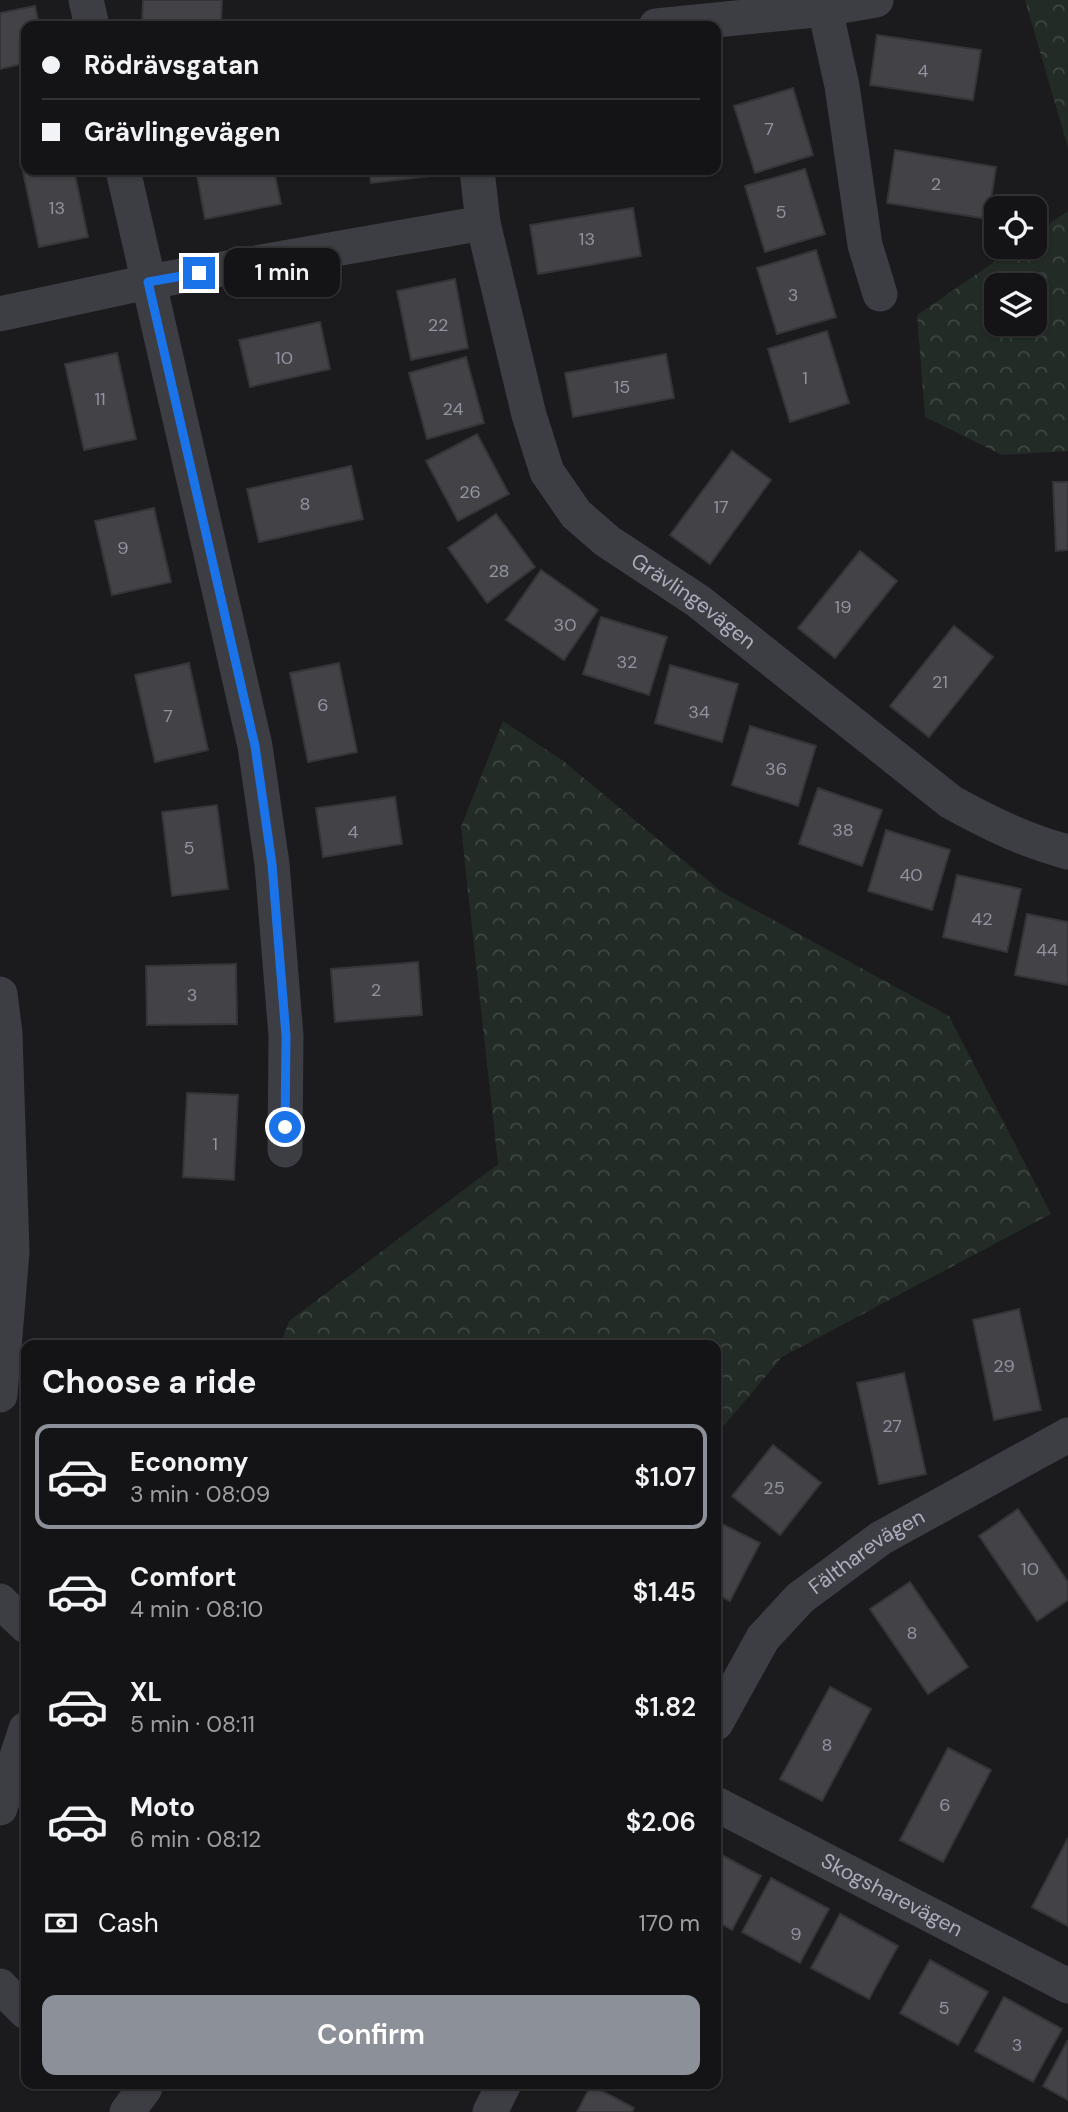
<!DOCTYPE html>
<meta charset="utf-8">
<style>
:root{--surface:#141416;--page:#1d1d1f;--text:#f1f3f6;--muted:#9d9ea1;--line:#333335;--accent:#8c9099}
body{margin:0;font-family:"DM Sans",sans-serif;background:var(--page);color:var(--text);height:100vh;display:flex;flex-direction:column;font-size:26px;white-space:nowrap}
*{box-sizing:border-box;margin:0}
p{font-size:23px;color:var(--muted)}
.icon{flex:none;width:38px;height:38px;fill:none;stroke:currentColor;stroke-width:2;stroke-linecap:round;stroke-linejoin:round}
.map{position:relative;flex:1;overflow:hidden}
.side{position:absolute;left:21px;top:1340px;width:700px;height:749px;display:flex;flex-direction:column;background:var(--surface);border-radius:14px;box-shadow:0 2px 5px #0004,0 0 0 2px var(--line)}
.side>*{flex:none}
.banner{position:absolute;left:21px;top:21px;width:700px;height:154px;border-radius:14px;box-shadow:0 2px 5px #0004,0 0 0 2px var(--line);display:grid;align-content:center;height:154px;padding:0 21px;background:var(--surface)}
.buttons{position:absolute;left:984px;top:196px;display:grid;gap:14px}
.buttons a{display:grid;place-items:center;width:63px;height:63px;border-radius:14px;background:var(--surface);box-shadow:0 2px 5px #0004,0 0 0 2px var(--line);font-size:35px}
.end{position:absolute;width:32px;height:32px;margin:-16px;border:9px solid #1a73e8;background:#fff;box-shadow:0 0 0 4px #fff}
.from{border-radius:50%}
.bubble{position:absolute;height:49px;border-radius:14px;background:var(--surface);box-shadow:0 2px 5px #0004,0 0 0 2px var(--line);font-size:23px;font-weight:600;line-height:49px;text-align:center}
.banner b{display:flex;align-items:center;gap:24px;height:66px;font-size:26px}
.banner b+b{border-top:2px solid var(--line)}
.banner i{width:18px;height:18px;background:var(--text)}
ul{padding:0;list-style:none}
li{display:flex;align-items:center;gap:21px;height:105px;margin:0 14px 10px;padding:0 7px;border:4px solid transparent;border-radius:14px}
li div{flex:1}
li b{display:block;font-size:26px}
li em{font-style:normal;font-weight:600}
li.current{border-color:var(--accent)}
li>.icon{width:63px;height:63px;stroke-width:1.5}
h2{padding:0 21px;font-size:32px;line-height:84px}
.pay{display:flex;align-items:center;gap:18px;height:77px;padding:0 21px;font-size:26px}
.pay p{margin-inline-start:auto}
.primary-button{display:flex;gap:14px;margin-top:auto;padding:14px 21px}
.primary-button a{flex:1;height:80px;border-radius:14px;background:var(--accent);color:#fff;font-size:28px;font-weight:600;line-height:80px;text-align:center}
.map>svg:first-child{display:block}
.forest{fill:url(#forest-crowns);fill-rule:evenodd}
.building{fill:#424247;stroke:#353439;stroke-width:2}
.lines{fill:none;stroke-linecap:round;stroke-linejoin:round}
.minor{stroke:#3d3d44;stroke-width:35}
.route{stroke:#1a73e8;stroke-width:9}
.labels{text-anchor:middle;stroke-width:5;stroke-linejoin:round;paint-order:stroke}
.number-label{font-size:18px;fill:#9293a0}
.street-label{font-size:21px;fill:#acaebd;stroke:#161518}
</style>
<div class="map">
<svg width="1068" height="2112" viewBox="0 0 1068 2112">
<defs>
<pattern id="forest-crowns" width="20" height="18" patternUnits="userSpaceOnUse" patternTransform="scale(1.75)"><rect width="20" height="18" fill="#222b25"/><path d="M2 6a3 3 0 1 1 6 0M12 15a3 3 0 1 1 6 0" fill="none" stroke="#3f4743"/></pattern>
</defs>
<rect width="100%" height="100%" fill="#1b1a1d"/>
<!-- forest -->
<g class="forest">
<path d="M1025,0h43v148z"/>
<path d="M1068,211v240l-66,4 -77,-38 -8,-102 99,-68h18v-13zM996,285h38v39h-38z"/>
<path d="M503,721l59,39 160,132 227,124 102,198 -269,143 -66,78v-89h-436l9,-25 209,-157 -37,-337z"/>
</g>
<!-- building -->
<g class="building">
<path d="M143,0h79l-1,26h-79z"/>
<path d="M35,6l4,20h-13v37l-26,6v-56z"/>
<path d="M877,35l104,15 -8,50 -103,-15z"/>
<path d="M793,88l20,67 -58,18 -21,-67z"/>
<path d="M895,150l101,17 -8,52 -101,-16z"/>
<path d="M805,169l20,65 -60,18 -20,-66z"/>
<path d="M32,170h42l14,67 -49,10 -16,-75z"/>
<path d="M196,170h78l7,34 -76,15z"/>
<path d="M369,170h62l1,6 -61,7z"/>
<path d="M633,208l8,48 -103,18 -8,-49z"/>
<path d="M816,250l20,67 -59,17 -20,-66z"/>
<path d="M455,279l13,69 -57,12 -14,-69z"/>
<path d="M320,322l10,47 -80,18 -11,-47z"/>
<path d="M827,331l22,72 -59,19 -22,-73z"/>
<path d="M117,353l19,86 -52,11 -19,-86z"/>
<path d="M666,354l8,44 -101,19 -8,-44z"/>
<path d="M466,357l18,66 -57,16 -18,-66z"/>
<path d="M477,434l32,60 -51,27 -32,-60z"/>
<path d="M732,451l39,29 -61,84 -40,-29z"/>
<path d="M351,466l12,53 -104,23 -12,-53z"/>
<path d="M1053,482h15v68l-12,1z"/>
<path d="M154,508l17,74 -59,13 -17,-74z"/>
<path d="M496,514l39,53 -48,36 -39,-55z"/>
<path d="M860,551l37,30 -62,77 -37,-30z"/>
<path d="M541,570l57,40 -34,50 -58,-40z"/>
<path d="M601,617l66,20 -18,58 -66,-21z"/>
<path d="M954,626l39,31 -64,80 -39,-31z"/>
<path d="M189,663l19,87 -53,12 -20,-87z"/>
<path d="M339,663l18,89 -49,10 -18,-89z"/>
<path d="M670,665l68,19 -16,58 -67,-19z"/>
<path d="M750,726l66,20 -18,60 -66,-21z"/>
<path d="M818,788l64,22 -20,56 -63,-22z"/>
<path d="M395,797l7,47 -79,13 -7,-49z"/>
<path d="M217,805l11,84 -56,7 -10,-84z"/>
<path d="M886,830l64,20 -18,60 -64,-19z"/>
<path d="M957,875l64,14 -14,63 -64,-15z"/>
<path d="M1027,914l41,8v63l-53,-10z"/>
<path d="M418,962l4,53 -87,7 -4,-53z"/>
<path d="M236,964l1,60 -90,1 -1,-59z"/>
<path d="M187,1093l51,2 -4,85 -51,-3z"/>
<path d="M1019,1309l22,101 -47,10 -21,-100z"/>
<path d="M904,1373l22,101 -47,10 -22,-101z"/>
<path d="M773,1445l48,38 -41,52 -48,-39z"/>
<path d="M1018,1509l50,73v18l-31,21 -58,-85z"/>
<path d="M716,1521l44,22 -30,58 -14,-7z"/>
<path d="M910,1582l58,85 -40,27 -58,-85z"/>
<path d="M830,1687l41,22 -49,92 -42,-22z"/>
<path d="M948,1748l43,22 -48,92 -43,-22z"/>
<path d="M1068,1838v88l-36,-19z"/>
<path d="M716,1852l45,24 -29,54 -16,-9z"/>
<path d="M771,1878l58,31 -29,54 -58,-31z"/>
<path d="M840,1914l58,32 -29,53 -58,-31z"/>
<path d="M930,1960l58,32 -30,53 -58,-32z"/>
<path d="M1004,1997l58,32 -29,53 -58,-31z"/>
<path d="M1068,2040v60l-25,-14z"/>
<path d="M591,2085l43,23 -2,4h-55z"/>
</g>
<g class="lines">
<!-- minor -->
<g class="minor">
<path d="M86,0l6,26"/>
<path d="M825,9l17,77 23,159 15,49"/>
<path d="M656,26l169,-17 51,-9"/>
<path d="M123,170l132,576 17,118 14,172 -1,114"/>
<path id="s1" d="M477,170l6,53 46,192 18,57 29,42 31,27 91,60 253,201c38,21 75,39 117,50"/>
<path d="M0,314l148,-32 335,-59"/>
<path d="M0,994l5,40 7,218 -12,143"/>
<path d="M0,1601l26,25"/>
<path id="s2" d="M716,1723l47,-85 37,-40 81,-60 187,-103"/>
<path id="s3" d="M716,1804l352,182"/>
<path d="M0,1808l26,-79"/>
<path d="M0,1986l26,26"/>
<path d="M127,2112l18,-24 -7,-4"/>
<path d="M490,2112l14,-28"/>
</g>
</g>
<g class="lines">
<!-- route -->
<path class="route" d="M199,273l-51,9 107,464 17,118 14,172 -1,91"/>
</g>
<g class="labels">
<!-- number labels -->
<g class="number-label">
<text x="923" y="77">4</text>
<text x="769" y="135">7</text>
<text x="936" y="190">2</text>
<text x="57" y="214">13</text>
<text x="781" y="218">5</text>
<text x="587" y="245">13</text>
<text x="793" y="301">3</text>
<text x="438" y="331">22</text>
<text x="284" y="364">10</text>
<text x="805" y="384">1</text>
<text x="622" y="393">15</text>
<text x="100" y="405">11</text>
<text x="453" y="415">24</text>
<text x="470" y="498">26</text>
<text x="305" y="510">8</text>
<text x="721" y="513">17</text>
<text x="123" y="554">9</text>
<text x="499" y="577">28</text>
<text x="843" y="613">19</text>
<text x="565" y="631">30</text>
<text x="627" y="668">32</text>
<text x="940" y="688">21</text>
<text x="323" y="711">6</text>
<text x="699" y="718">34</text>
<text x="168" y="722">7</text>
<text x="776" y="775">36</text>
<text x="843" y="836">38</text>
<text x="353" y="838">4</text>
<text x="189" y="854">5</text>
<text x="911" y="881">40</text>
<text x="982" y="925">42</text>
<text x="1047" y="956">44</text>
<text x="376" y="996">2</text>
<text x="192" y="1001">3</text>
<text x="215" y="1150">1</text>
<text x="1004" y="1372">29</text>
<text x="892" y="1432">27</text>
<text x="774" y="1494">25</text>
<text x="1030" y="1575">10</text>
<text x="912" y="1639">8</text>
<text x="827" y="1751">8</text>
<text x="945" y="1811">6</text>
<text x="796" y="1940">9</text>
<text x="944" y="2014">5</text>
<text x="1017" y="2051">3</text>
</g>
<!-- street labels -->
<g class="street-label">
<text dy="7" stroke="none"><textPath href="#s1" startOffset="508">Grävlingevägen</textPath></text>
<text dy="7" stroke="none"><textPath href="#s2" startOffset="233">Fältharevägen</textPath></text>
<text dy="7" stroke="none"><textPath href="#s3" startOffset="198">Skogsharevägen</textPath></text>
</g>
</g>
</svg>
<div class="buttons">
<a><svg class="icon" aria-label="locate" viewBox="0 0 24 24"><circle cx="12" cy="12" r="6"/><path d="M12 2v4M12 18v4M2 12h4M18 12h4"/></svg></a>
<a><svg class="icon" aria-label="layers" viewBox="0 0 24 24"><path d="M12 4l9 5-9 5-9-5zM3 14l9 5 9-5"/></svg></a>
</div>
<i class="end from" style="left:285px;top:1127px"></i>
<i class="end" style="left:199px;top:273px"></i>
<div class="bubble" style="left:224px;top:248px;width:116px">1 min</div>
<div class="banner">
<b><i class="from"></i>Rödrävsgatan</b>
<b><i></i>Grävlingevägen</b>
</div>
<section class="side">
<h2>Choose a ride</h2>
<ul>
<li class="current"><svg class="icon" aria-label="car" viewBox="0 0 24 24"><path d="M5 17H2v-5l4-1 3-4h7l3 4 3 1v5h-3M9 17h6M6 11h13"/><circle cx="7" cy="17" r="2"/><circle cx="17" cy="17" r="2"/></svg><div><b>Economy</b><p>3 min · 08:09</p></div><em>$1.07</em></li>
<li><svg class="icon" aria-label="car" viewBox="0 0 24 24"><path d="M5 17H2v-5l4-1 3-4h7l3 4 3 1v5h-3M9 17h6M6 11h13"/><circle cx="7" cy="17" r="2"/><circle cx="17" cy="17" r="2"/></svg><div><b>Comfort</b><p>4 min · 08:10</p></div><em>$1.45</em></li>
<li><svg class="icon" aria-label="car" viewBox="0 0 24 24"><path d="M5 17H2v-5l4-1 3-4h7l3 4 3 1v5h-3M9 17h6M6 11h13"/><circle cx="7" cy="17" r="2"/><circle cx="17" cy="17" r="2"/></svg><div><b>XL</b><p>5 min · 08:11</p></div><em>$1.82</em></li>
<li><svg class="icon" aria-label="car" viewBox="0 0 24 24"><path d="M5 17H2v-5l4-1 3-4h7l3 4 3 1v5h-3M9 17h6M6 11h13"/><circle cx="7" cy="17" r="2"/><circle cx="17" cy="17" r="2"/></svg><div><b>Moto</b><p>6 min · 08:12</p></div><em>$2.06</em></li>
</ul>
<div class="pay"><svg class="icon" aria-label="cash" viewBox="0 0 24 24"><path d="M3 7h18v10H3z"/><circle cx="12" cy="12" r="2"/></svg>Cash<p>170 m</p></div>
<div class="primary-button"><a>Confirm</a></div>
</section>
</div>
